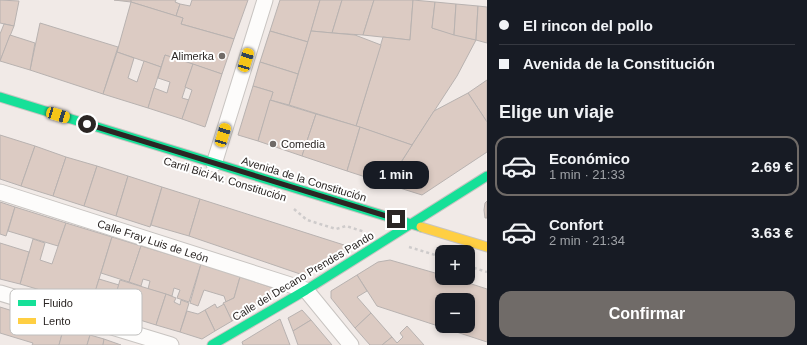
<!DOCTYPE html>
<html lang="es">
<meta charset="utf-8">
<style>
:root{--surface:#171b24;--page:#20242c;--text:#f1f3f6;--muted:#9ea1a6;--line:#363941;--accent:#706b68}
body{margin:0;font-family:Helvetica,sans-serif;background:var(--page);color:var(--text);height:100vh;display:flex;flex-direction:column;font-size:15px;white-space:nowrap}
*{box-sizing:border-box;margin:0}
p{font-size:13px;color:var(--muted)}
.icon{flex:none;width:22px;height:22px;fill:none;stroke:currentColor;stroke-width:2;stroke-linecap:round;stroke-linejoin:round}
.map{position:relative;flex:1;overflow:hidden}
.panel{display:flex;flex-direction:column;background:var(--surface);width:320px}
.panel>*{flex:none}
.top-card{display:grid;align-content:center;height:88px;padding:0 12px;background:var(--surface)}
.tools{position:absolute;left:435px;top:245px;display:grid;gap:8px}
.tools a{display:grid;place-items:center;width:40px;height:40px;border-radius:8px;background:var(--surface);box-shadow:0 2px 6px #0003;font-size:20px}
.end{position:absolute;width:18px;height:18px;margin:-9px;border:5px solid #2b2624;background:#fff;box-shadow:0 0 0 2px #fff}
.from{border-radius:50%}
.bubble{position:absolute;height:28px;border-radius:12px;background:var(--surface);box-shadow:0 2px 6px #0003;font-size:13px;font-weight:700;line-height:28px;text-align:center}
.car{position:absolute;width:12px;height:24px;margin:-12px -6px;border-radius:5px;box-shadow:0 0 3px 1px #0007;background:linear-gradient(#f5c518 24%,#345 0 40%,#f5c518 0 76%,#345 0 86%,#f5c518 0)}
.top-card b{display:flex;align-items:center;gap:14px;height:38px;font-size:15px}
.top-card b+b{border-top:1px solid var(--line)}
.top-card i{width:10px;height:10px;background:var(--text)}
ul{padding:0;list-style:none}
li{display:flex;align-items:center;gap:12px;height:60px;margin:0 8px 6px;padding:0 4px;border:2px solid transparent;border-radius:12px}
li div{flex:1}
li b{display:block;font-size:15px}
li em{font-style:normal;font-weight:700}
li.selected{border-color:var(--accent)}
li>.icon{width:36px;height:36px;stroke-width:1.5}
h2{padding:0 12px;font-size:18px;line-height:48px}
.primary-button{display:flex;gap:8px;margin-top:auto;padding:8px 12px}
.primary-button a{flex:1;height:46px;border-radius:12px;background:var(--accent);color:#fff;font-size:16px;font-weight:700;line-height:46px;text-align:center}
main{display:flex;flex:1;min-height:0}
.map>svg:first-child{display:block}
.building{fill:#dccbc3;stroke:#b8b2b0;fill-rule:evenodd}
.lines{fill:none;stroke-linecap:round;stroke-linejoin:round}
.street-casing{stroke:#c8c4c1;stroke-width:17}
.fast-casing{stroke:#c8c4c1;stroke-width:11}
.slow-casing{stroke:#c8c4c1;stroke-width:11}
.path{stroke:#cecbcb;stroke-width:2.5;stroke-dasharray:3 3;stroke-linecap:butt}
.street{stroke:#fdfcfb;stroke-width:15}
.fast{stroke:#16e098;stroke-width:9}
.slow{stroke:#ffcf43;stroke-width:9}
.route{stroke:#2b2624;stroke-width:5}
.poi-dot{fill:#706b68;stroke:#fff;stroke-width:1.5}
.labels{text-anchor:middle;stroke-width:4;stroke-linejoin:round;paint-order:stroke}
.poi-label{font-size:11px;fill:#2b2624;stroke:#fff;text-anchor:end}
.street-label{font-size:11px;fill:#2b2624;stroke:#fff}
.key{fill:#fff;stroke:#bfbebd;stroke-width:1}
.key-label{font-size:11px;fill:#2b2624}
</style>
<main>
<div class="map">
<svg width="487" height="345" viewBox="0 0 487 345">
<rect width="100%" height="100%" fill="#f1eae7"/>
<!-- building -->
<g class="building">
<path d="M0,0l19,1 -5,25 -14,-3z"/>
<path d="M114,0h17v2z"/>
<path d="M131,0h45l-1,2 5,2 -4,12 -45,-14z"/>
<path d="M192,0h56l-14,39 -53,-15 2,-6 -7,-2 4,-12 10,2z"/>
<path d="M280,0h40l-12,42 -38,-11z"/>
<path d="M320,0h22l-10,33 -21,-2z"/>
<path d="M342,0h32l-11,35 -31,-2z"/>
<path d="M374,0h39l-3,40 -47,-5z"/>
<path d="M413,0l22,2 -3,26 44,12 -19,36 -45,69 -56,-19 27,-89 27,3z"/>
<path d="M131,2l52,16 -2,6 53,15 -12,35 -57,-19 -4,12 -44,-15z"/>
<path d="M435,2l21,2 -2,31 -22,-7z"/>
<path d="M456,4l22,2 -2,34 -22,-5z"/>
<path d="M478,6l9,1v36l-11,-3z"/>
<path d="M40,23l78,24 -15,47 -73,-24z"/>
<path d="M4,24l10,2 -14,35v-27z"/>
<path d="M270,31l38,11 -10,32 -38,-12z"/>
<path d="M311,31l44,4 26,10 -25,81 -67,-21z"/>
<path d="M10,35l25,8 -5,27 -30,-9z"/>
<path d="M117,52l17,6 -6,20 9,4 7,-21 17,6 -13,41 -45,-14z"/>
<path d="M165,55l28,9 -11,34 7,2 -7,19 -34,-11 6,-20 13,5 3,-11 -12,-4z"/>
<path d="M260,62l38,12 -9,31 -19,-5 3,-8 -20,-6z"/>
<path d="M193,64l29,10 -17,53 -23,-8 10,-29 -7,-3z"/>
<path d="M487,80v42l-19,-29z"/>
<path d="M253,86l20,6 -15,49 -20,-6z"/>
<path d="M468,93l19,29v30l-65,43 -35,-11 47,-73z"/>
<path d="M270,100l46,14 -14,42 -44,-15z"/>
<path d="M316,114l44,13 -13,44 -45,-15z"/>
<path d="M360,127l52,18 -25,39 -40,-13z"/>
<path d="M0,135l35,11 -14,40 -21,-7z"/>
<path d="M35,146l31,11 -13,39 -32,-10z"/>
<path d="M66,157l31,9 -13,40 -31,-10z"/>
<path d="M97,166l31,10 -12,40 -32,-10z"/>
<path d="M128,176l34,11 -12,40 -34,-11z"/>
<path d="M162,187l38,12 -11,37 -38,-11z"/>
<path d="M200,199l144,46 1,8 -39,23 -117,-40z"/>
<path d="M487,201v17h-2l-1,-8 1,-7z"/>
<path d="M0,202l15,5 -9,29 -6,-2z"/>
<path d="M15,207l51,16 -8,23 -50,-15z"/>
<path d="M66,223l46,14 -21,68 -71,-21 13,-45 12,4 -5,17 12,4z"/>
<path d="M112,237l29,9 -12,36 -28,-9z"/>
<path d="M0,243l29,9 -9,32 -20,-5z"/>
<path d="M141,246l60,18 -12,38 -12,-4 3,-8 -6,-2 -2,8 -24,-7 2,-8 -7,-2 -2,7 -12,-4z"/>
<path d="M390,260l52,15v3h11l34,11v53l-110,-36 -20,-31 21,-13zM442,300h26v26h-26z"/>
<path d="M201,264l39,13 -6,21 -8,4 -2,-6 -20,-6 -6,16 -8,-3z"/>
<path d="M357,275l10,16 -10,6 14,16 -16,15 -24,-30v-7z"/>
<path d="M240,277l33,11 2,4 -1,4 -42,25 -9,-18 11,-5z"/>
<path d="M99,279l20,6 -8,26 -20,-6z"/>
<path d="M120,280l46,14 -10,31 -45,-14z"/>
<path d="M166,294l10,4 -2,4 6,3 1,-5 8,3 -9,29 -24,-7z"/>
<path d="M215,304l2,4 7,-4 8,17 -17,10 -10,-21z"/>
<path d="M0,307l64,20 -5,18h-27l1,-2 -33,-10z"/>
<path d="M205,310l10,21 -13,8 -22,-7 7,-21 11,3z"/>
<path d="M302,310l9,10 -18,11 -5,-13z"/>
<path d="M371,313l21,24 -10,8h-12l-15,-17z"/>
<path d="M280,319l10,26h-47l-1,-3z"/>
<path d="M311,320l21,25h-34l-5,-14z"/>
<path d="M407,326l17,19h-42l10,-8 5,6 6,-6 -3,-4z"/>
<path d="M64,327l26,8 -3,10h-28z"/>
<path d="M90,335l14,4 -1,6h-16z"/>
<path d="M104,339l17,6h-18z"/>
</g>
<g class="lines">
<!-- street casing -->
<g class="street-casing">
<g id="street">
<path d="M214,164l51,-164"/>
<path d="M0,192l306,98 45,55"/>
<path d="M0,293l171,52"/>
</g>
</g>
<!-- fast casing -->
<g class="fast-casing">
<g id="fast">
<path d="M0,97l421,130"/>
<path d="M212,345l94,-55 181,-114"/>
</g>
</g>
<!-- slow casing -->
<g class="slow-casing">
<path id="slow" d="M421,227l66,20"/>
</g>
<!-- path -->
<g class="path">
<path d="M294,209l13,11 29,9 10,-3 19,6"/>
<path d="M409,247l33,10"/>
<path d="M468,266l19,6"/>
</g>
<!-- street -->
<use href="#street" class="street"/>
<!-- fast -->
<use href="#fast" class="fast"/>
<!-- slow -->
<use href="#slow" class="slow"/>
</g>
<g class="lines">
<!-- route -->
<path class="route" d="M87,124l309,95"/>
</g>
<!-- markers -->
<g class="poi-dot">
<circle cx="222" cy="56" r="4"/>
<circle cx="273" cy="144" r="4"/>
</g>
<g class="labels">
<!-- poi labels -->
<g class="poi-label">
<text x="214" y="60">Alimerka</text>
<text x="281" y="148" text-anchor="start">Comedia</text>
</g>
<!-- street labels -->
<g class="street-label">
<text transform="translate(225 179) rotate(17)" y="4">Carril Bici Av. Constitución</text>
<text transform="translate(304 179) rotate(17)" y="4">Avenida de la Constitución</text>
<text transform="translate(153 241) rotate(18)" y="4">Calle Fray Luis de León</text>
<text transform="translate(303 276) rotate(-31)" y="4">Calle del Decano Prendes Pando</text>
</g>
</g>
<!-- legend -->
<rect x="10" y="289" width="132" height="46" rx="6" class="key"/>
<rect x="18" y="300" width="18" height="6" fill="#16e098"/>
<rect x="18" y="318" width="18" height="6" fill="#ffcf43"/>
<g class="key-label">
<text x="43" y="307">Fluido</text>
<text x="43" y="325">Lento</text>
</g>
</svg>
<div class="tools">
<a>+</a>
<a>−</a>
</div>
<i class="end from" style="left:87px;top:124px"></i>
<i class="end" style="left:396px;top:219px"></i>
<div class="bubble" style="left:363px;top:161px;width:66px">1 min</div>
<i class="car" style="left:246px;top:60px;rotate:17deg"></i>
<i class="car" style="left:58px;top:115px;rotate:107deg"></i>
<i class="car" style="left:223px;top:135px;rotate:17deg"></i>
</div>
<section class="panel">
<div class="top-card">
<b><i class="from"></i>El rincon del pollo</b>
<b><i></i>Avenida de la Constitución</b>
</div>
<h2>Elige un viaje</h2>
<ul>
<li class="selected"><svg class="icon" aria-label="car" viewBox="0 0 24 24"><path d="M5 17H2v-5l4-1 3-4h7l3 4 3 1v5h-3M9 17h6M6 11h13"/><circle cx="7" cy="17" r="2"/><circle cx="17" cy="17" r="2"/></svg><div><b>Económico</b><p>1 min · 21:33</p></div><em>2.69 €</em></li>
<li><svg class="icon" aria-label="car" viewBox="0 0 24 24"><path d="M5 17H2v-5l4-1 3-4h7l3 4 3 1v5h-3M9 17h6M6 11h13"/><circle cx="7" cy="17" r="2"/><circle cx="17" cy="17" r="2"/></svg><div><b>Confort</b><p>2 min · 21:34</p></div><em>3.63 €</em></li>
</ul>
<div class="primary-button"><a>Confirmar</a></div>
</section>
</main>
